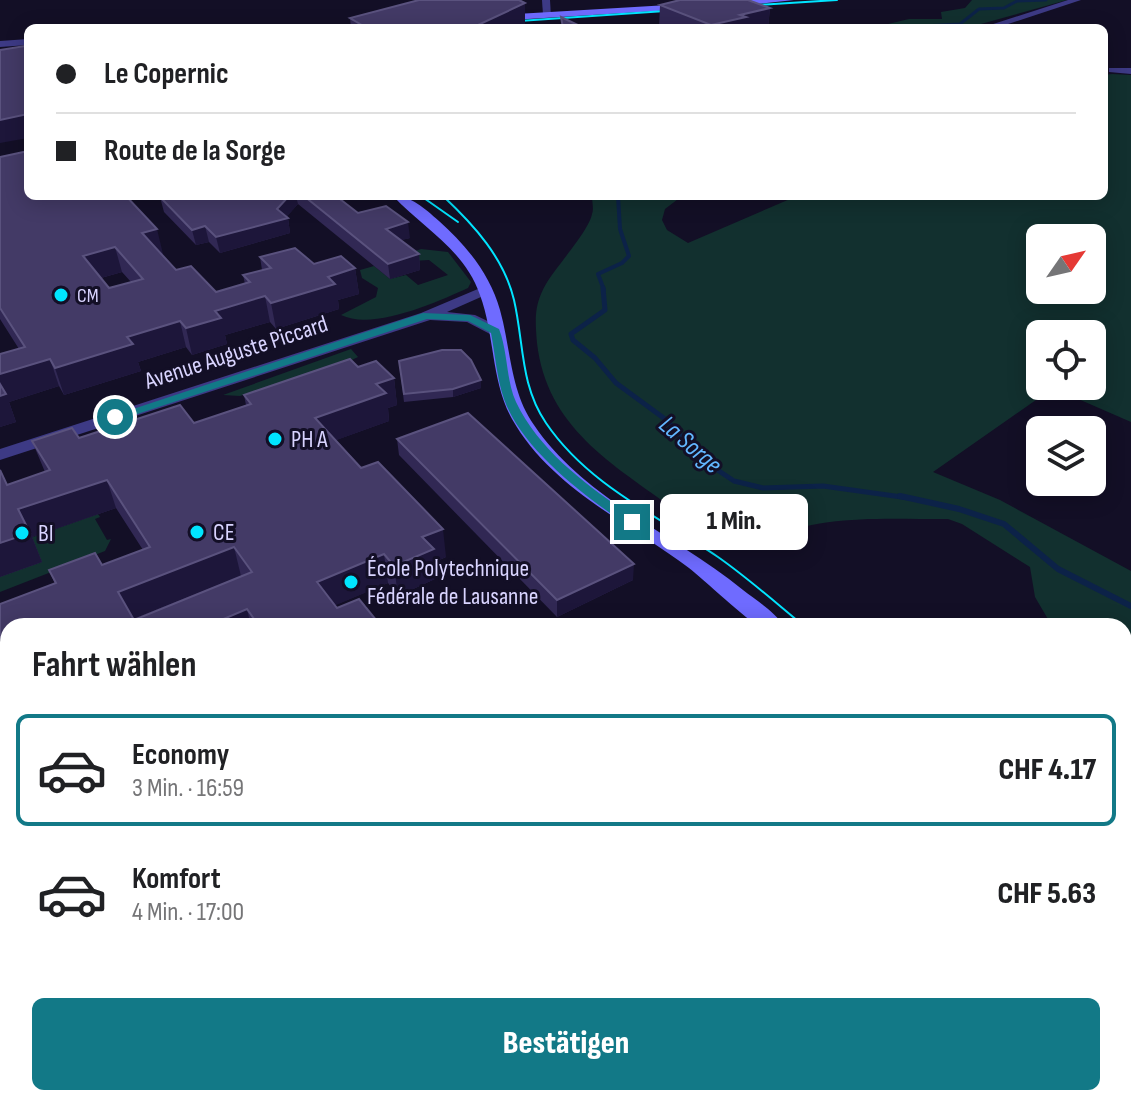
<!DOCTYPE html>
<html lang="de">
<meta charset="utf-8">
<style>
:root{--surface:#fff;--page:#f2f2f2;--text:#202124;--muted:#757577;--line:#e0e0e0;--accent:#127987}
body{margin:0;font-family:"Sofia Sans Condensed",sans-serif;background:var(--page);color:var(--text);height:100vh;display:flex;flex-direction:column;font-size:30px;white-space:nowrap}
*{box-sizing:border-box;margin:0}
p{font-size:26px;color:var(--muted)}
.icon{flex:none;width:44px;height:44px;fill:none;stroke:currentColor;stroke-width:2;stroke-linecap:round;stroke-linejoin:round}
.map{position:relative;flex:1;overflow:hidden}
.sheet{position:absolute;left:0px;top:618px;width:1132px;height:488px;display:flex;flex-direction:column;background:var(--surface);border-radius:24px 24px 0 0;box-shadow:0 4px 20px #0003}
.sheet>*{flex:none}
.hud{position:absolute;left:24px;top:24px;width:1084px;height:176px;border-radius:12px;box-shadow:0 4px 20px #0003;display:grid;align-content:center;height:176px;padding:0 32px;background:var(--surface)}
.needle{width:52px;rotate:56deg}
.controls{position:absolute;left:1026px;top:224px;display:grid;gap:16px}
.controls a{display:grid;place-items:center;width:80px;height:80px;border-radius:12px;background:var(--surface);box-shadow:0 4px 20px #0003;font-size:40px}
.end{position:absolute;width:36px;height:36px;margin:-18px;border:10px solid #127987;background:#fff;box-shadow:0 0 0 4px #fff}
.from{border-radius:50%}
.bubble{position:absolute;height:56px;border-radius:12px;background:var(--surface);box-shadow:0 4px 20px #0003;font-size:26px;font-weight:800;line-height:56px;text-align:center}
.hud b{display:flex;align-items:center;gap:28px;height:76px;font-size:30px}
.hud b+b{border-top:2px solid var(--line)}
.hud i{width:20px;height:20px;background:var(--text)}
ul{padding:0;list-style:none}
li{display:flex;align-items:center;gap:24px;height:112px;margin:0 16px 12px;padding:0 16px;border:4px solid transparent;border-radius:12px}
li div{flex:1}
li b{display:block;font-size:30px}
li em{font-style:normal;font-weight:800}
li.selected{border-color:var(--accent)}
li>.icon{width:72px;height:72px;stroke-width:1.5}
h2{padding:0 32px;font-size:36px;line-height:96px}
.action{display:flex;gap:16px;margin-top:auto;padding:16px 32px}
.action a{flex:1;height:92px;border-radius:12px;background:var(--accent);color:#fff;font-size:32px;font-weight:800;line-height:92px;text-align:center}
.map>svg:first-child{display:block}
.green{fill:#12302f;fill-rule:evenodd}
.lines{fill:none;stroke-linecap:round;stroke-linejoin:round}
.stream-far3{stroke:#0c2248;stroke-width:3}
.stream-far2{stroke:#0c2248;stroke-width:4}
.stream-far1{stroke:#0c2248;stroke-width:5}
.stream{stroke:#0c2248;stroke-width:6}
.street{fill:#3d3a85;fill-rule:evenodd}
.secondary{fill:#6f6bff;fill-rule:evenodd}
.tram-far1{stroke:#00e5ff;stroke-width:2}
.tram{stroke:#00e5ff;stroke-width:3}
.wall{fill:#312854;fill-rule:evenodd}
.shaded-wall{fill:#1d163a}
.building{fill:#433a66;stroke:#5a527e;stroke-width:2;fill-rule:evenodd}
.route{fill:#127987}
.poi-dot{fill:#00e5ff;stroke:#130f26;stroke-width:3}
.labels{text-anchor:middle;stroke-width:6;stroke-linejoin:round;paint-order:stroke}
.far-poi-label{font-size:20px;fill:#d9d4ff;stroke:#130f26;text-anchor:start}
.street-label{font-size:24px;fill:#d9d4ff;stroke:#130f26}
.poi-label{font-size:24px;fill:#d9d4ff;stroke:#130f26;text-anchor:start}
.water-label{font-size:26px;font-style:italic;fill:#62b6ff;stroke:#130f26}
</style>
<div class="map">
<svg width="1131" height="1106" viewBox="0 0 1131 1106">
<rect width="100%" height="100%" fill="#130f26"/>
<!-- green -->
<g class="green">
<path d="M972,0h95l-86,24 11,4h-121l38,-9h33l-1,-7 24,-4z"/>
<path d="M1112,74l19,1v347l-78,-34 -120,84 67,28 131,71v126l-7,-3v-68h-72l-17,-29 -5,-30 -68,-43 -14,-5c-79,0 -135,-6 -209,31l-19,-6 -42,-27 3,-3c-65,-48 -134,-84 -144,-171 -2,-24 -3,-38 9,-59 9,-16 43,-53 46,-70 2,-5 0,-12 0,-18h90l-17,13 -3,11 5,10 21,13 109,-47h307v-121zM1040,238h52v52h-52zM1040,334h52v52h-52z"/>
<path d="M421,249l27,3 23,30 -3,6c-31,14 -95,43 -127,27l35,-18 2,-9 -16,-10 -2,-8 14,-4 16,13 16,-4 12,10 30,-10 -19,-15 -17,1 -8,-6z"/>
<path d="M351,349l7,8 -35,17 -36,6 -47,16 -17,-1z"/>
<path d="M98,514l2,3 -5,2 12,21 4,-1 -6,12 -105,41v-15l30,-39z"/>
<path d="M1057,1098h54l10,8 -90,-1z"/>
</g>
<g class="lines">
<!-- stream-far3 -->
<path class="stream-far3" d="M887,28l73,-4 19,-15 25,-1 13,-7 29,-1"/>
<!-- stream-far2 -->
<path class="stream-far2" d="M604,290l-6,-16 24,-11 7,-7 -9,-27 -2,-33"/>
<!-- stream-far1 -->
<path class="stream-far1" d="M603,288l2,22 -34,24 2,6 22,18 21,25 49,36 45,46 24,16 29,7 60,-2 86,12"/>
<!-- stream -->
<path class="stream" d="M900,496l59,13 45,15 54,45 73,37"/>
<!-- street -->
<g class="street">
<path d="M542,0h8l1,17 -8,-2z"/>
<path d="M1068,0h13l-85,28 -12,-1z"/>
<path d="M28,39v6l-28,2v-6z"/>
<path d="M1109,68h22v6l-22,-2z"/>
<path d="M485,286l7,4 -2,3 -43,19 28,3 27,13v6h-12l-23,-12 -37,-2 -430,140v-11l421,-136z"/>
<path d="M224,1098h40l-3,8h-41z"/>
</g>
<!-- secondary -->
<g class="secondary">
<path d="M749,0h45l-65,7 -5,-3z"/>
<path d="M685,4l3,5 -190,12 -5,-3 5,-3z"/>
<path d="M393,196c19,0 31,12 46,25 27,24 51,53 61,89 11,39 10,81 34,115 50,74 142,110 209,165 13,10 32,22 41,36 -7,0 -19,2 -25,0 -10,-4 -57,-48 -70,-58 -61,-46 -138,-80 -177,-149 -21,-38 -17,-83 -32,-124 -16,-46 -56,-66 -87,-99z"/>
<path d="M1124,910l7,2v28l-7,-2z"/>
</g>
<!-- tram-far1 -->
<g class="tram-far1">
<path d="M740,6l97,-6"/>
<path d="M505,22l175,-12"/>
<path d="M421,196l37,26"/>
<path d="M443,196c31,29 61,62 71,104 10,43 6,85 32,123 42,62 112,93 172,134 30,21 58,46 86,69"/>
</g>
<!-- tram -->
<path class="tram" d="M1124,793l7,2"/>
</g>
<!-- wall -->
<g class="wall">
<path d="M660,5l110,3 -2,20h-109z"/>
<path d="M350,18l175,10h-174z"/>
<path d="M0,157l163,97h-2l15,16 40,22 29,-8 -2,-9 19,-5 -2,-13 95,11 4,26 -21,6 1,9 -63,20 -6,-7 -45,13 2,9 -35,11 -6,-8 -48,15 3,9 -77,24 -5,-9 -50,16 7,20 -16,5v-73l19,-5 -19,-30zM122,272l9,10 -22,6 -8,-10z"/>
<path d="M163,196h173l22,17 52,25 -9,2 18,14 1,16 -30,9 -92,-75 -12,13 2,1 2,15 -70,20 -11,-11 -13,3 -32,-33 -4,-15z"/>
<path d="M399,361l82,19v8l-28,9 -49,5z"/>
<path d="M358,367l36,11 3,27 -9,3 1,13 -53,19 110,117 -11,5 2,16 -39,18 -10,-13 -53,22 2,3 44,18h-373v207l-8,3v-232l55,-20 -6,-14 53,-5 41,-15 -27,-42 -84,29 10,25 -42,15v-107l7,15 38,-13 -13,-31 47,-3 115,-15 52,-18 -2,-10zM241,576l1,1 -108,43v-1z"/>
<path d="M397,439l236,141 -76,37 -158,-162z"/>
<path d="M890,1098h100l-9,8h-84z"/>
</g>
<!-- shaded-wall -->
<g class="shaded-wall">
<path d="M525,3v25h-73z"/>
<path d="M770,8l-2,20h-57v-3l29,-10z"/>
<path d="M28,114v24l-28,5v-23z"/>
<path d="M289,196h7l2,8 -13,15 3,-1 2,15 -70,20 -4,-16 61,-28z"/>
<path d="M408,222l2,16 -23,6 -1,-15z"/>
<path d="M205,226l4,16 -13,3 -4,-15z"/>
<path d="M157,229l6,25 -15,4 -6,-25z"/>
<path d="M115,247l7,25 -32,9 -7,-25z"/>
<path d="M419,254l1,16 -30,9 -2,-15z"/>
<path d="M355,268l4,26 -21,6 1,9 -63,20 -5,-26 57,-26z"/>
<path d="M265,296l5,26 -45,13 2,9 -35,11 -6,-27 29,-17z"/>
<path d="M180,321l6,26 -48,15 3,9 -77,24 -9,-27 72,-31z"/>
<path d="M50,359l9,27 -50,16 7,20 -16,5v-53z"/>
<path d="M394,378l3,27 -9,3 1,13 -69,25 -5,-28 61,-34z"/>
<path d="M481,380v8l-28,9v-8z"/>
<path d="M107,480l9,28 -84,29 10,25 -42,15v-34l18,-34z"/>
<path d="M443,529l3,28 -11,5 2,16 -39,18 -4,-30 28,-29z"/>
<path d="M234,547l7,29 -113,45 -10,-29z"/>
<path d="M384,554l4,29 -66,28 -5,-29z"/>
<path d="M634,564l-1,16 -76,37v-17z"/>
<path d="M247,609l4,17h-44z"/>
<path d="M47,621l2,5h-14z"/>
<path d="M8,636v35l-8,-15v-17z"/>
<path d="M8,797v36l-8,3v-36z"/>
<path d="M1131,959v11l-7,11v-16z"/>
<path d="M8,1081v17h42l-14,8h-36v-21z"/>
<path d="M963,1098h27l-9,8h-27z"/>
</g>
<!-- building -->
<g class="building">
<path d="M419,0h100l6,3 -47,22 -26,3h-85l-17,-10z"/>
<path d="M680,0h68l22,8 -30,7 6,2 -35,8 -51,-20z"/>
<path d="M561,17l23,11h-21z"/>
<path d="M25,46l3,2v66l-28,6v-70z"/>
<path d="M28,151v45h98l31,33 -15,4 34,37 15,-4 25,26 34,-10 -7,-7 28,-7 -11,-11 35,-9 19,16 27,-8 14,12 -27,9 7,7 -64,19 -6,-7 -50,15 6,7 -35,10 -6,-7 -53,16 6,7 -78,24 -5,-9 -50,15v-20l25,-7 -25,-39v-151zM115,247l28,32 -34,9 -26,-32z"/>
<path d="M163,196h126l-12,13 11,9 -72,19 -11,-11 -13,4 -32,-33z"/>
<path d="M304,196h32l22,17 28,-7 22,16 -22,7 33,25 -31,10z"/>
<path d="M442,350h19l10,10 10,20 -28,9 -49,5 -5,-33z"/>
<path d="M350,359l8,8 18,-6 18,17 -18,6 10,9 -71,25 46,50 17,-6 65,67 -21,8 12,12 -40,17 -10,-12 -67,28 20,26 22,-9 22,27h-122l-12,-17 -40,17h-158l-2,-5 -12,5h-27v10l-8,3v-35l56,-21 -7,-13 46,-17 7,12 48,-18 -43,-67 -89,29 12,24 -30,10v-73l7,15 43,-15 -18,-29 40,-13 7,10 101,-33 14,18 57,-19 -7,-9zM234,547l18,25 -118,48 -16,-28z"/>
<path d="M0,384l6,10 -6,2z"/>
<path d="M468,413l166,151 -77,36 -160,-161z"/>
<path d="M0,655l8,16v126l-8,3z"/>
<path d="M1124,927l7,6v26l-7,6z"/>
<path d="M8,942v139l-8,4v-139z"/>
<path d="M321,1098h162l5,8h-163z"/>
<path d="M948,1098h15l-8,7z"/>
</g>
<!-- route -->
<path class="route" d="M423,313l47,2 29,14c9,23 7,51 17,73 25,52 75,86 120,117v6h-9c-42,-29 -105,-75 -123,-126 -7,-20 -9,-45 -13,-66l-23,-12 -41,-2 -308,101 -10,-3z"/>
<!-- markers -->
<g class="poi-dot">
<circle cx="61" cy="295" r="8"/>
<circle cx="275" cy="439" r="8"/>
<circle cx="197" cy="532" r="8"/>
<circle cx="22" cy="533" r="8"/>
<circle cx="351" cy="582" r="8"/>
</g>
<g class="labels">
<!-- far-poi labels -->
<g class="far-poi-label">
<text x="77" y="302">CM</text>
</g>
<!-- street labels -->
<g class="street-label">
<text transform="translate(236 352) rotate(-18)" y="8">Avenue Auguste Piccard</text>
</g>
<!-- poi labels -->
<g class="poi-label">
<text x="291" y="447">PH A</text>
<text x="213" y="540">CE</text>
<text x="38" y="541">BI</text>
<text x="367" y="576">École Polytechnique<tspan x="367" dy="28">Fédérale de Lausanne</tspan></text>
</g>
<!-- water labels -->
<g class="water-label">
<text transform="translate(691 444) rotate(41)" y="9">La Sorge</text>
</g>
</g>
</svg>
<div class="controls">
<a><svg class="needle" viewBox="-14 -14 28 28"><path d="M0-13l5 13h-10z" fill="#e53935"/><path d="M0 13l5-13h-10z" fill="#757577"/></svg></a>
<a><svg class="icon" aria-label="locate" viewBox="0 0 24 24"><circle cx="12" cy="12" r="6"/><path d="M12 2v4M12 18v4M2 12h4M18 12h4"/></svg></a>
<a><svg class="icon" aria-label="layers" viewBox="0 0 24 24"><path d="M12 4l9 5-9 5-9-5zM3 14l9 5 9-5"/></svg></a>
</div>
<i class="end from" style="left:115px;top:417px"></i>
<i class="end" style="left:632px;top:522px"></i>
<div class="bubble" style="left:660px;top:494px;width:148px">1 Min.</div>
<div class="hud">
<b><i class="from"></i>Le Copernic</b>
<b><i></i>Route de la Sorge</b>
</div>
<section class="sheet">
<h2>Fahrt wählen</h2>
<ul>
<li class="selected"><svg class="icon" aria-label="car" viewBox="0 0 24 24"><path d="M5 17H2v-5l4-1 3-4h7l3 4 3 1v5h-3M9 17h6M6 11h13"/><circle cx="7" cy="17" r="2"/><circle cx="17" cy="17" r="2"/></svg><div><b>Economy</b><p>3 Min. · 16:59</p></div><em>CHF 4.17</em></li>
<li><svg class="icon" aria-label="car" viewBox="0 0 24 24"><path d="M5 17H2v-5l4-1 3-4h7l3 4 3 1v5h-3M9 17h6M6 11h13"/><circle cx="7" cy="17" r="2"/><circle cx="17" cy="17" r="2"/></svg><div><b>Komfort</b><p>4 Min. · 17:00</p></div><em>CHF 5.63</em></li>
</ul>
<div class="action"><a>Bestätigen</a></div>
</section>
</div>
